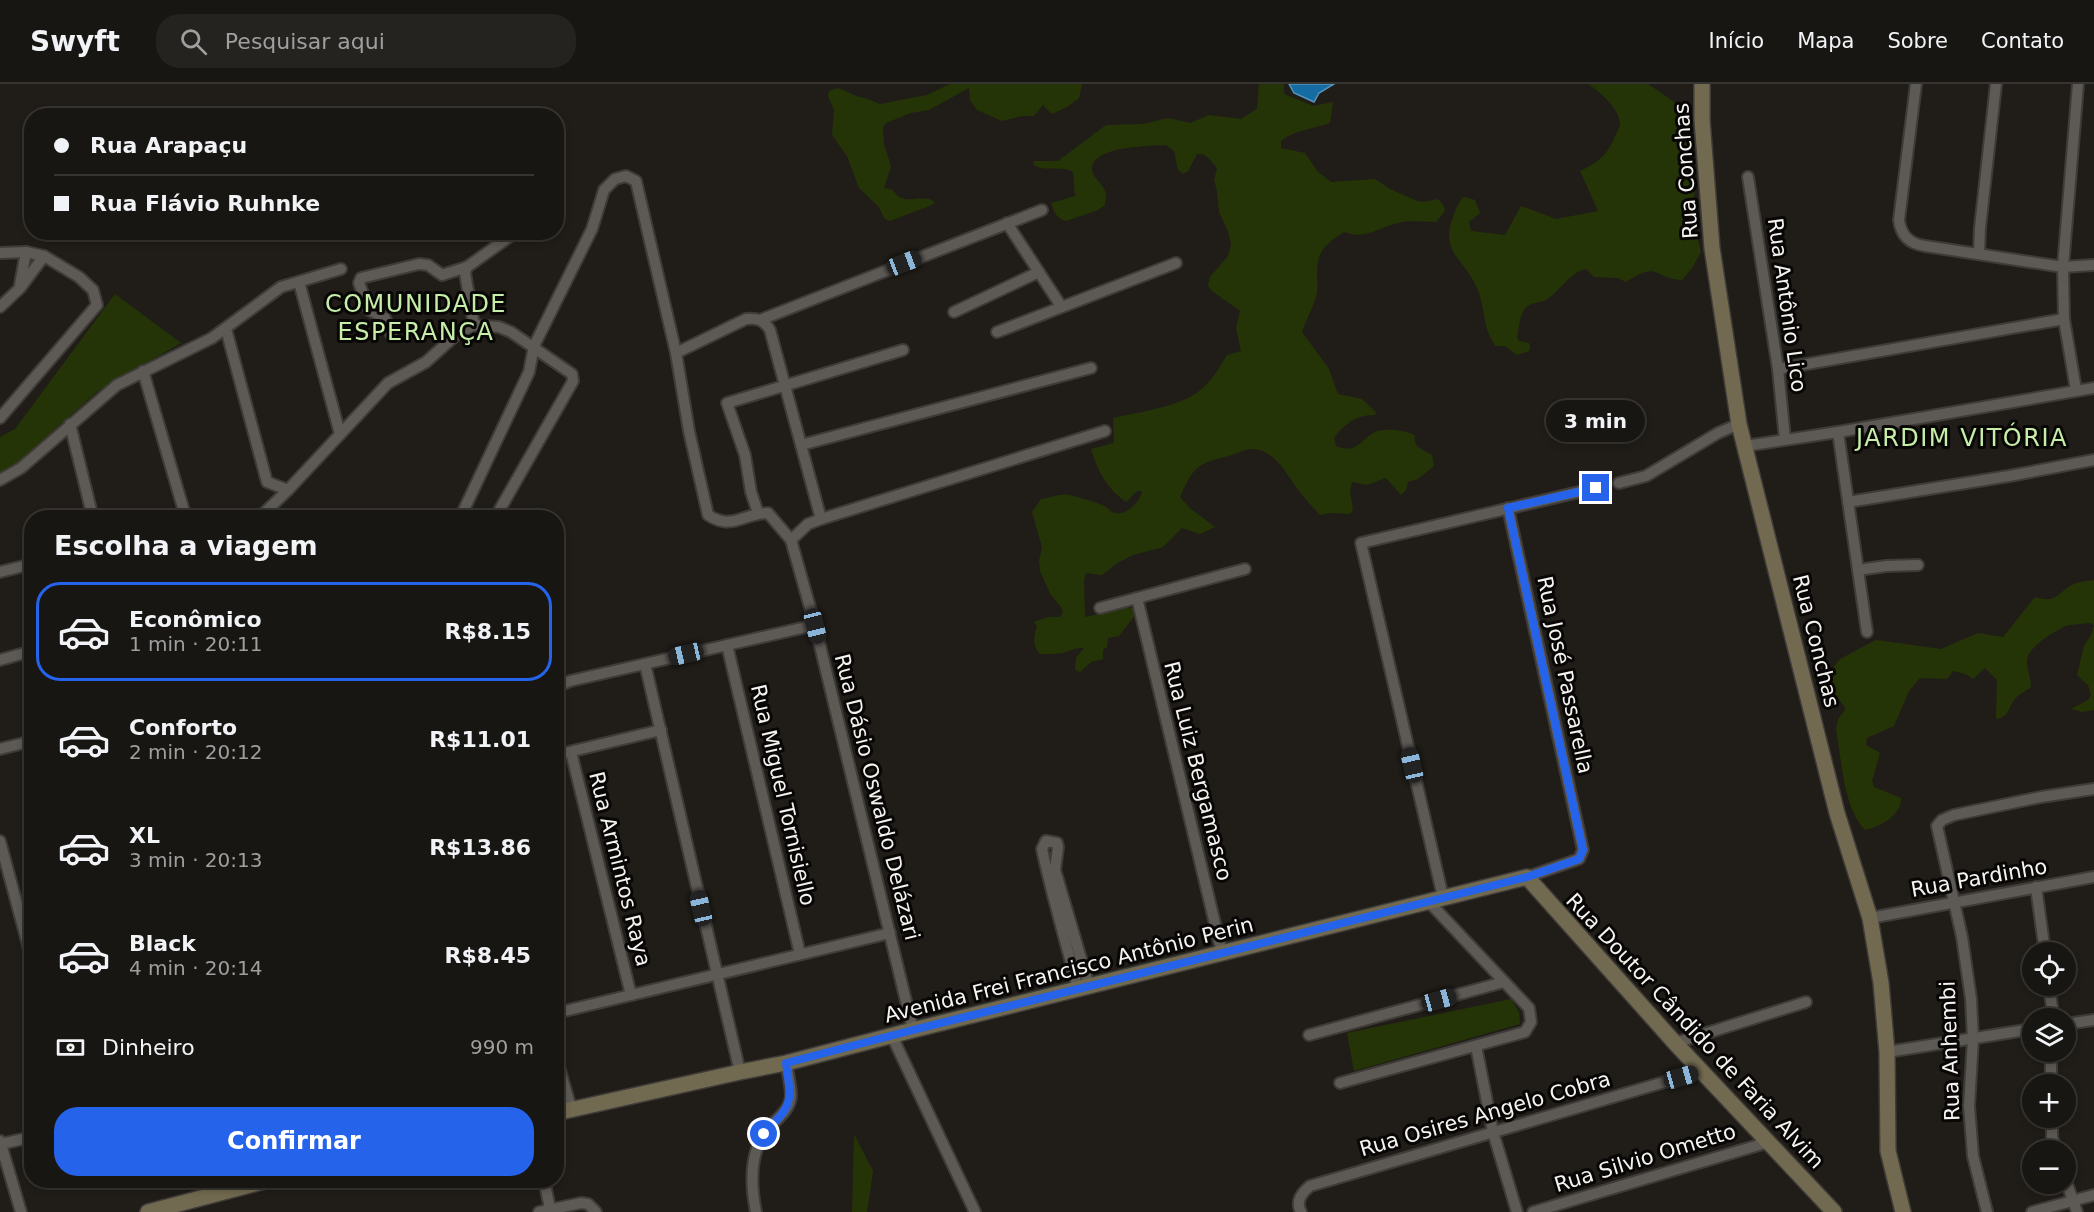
<!DOCTYPE html>
<html lang="pt">
<meta charset="utf-8">
<style>
:root{--surface:#181612;--page:#252320;--text:#f1f3f6;--muted:#9f9f9f;--line:#363532;--accent:#2563eb}
body{margin:0;font-family:"DejaVu Sans",sans-serif;background:var(--page);color:var(--text);height:100vh;display:flex;flex-direction:column;font-size:22px;white-space:nowrap}
*{box-sizing:border-box;margin:0}
p{font-size:20px;color:var(--muted)}
.icon{flex:none;width:33px;height:33px;fill:none;stroke:currentColor;stroke-width:2;stroke-linecap:round;stroke-linejoin:round}
.map{position:relative;flex:1;overflow:hidden}
.panel{position:absolute;left:24px;top:426px;width:540px;height:678px;display:flex;flex-direction:column;background:var(--surface);border-radius:24px;box-shadow:0 3px 9px #0003,0 0 0 2px var(--line)}
.panel>*{flex:none}
.banner{position:absolute;left:24px;top:24px;width:540px;height:132px;border-radius:24px;box-shadow:0 3px 9px #0003,0 0 0 2px var(--line);display:grid;align-content:center;height:132px;padding:0 30px;background:var(--surface)}
.tools{position:absolute;left:2022px;top:858px;display:grid;gap:12px}
.tools a{display:grid;place-items:center;width:54px;height:54px;border-radius:50%;background:var(--surface);box-shadow:0 3px 9px #0003,0 0 0 2px var(--line);font-size:30px}
.end{position:absolute;width:27px;height:27px;margin:-14px;border:8px solid #2563eb;background:#fff;box-shadow:0 0 0 3px #fff}
.from{border-radius:50%}
.bubble{position:absolute;height:42px;border-radius:21px;background:var(--surface);box-shadow:0 3px 9px #0003,0 0 0 2px var(--line);font-size:20px;font-weight:600;line-height:42px;text-align:center}
.car{position:absolute;width:18px;height:36px;margin:-18px -9px;border-radius:8px;box-shadow:0 0 4px 2px #0007;background:linear-gradient(#222 24%,#8ab4d8 0 40%,#222 0 76%,#8ab4d8 0 86%,#222 0)}
.banner b{display:flex;align-items:center;gap:21px;height:57px;font-size:22px}
.banner b+b{border-top:2px solid var(--line)}
.banner i{width:15px;height:15px;background:var(--text)}
ul{padding:0;list-style:none}
li{display:flex;align-items:center;gap:18px;height:99px;margin:0 12px 9px;padding:0 18px;border:3px solid transparent;border-radius:24px}
li div{flex:1}
li b{display:block;font-size:22px}
li em{font-style:normal;font-weight:600}
li.active{border-color:var(--accent)}
li>.icon{width:54px;height:54px;stroke-width:1.5}
h2{padding:0 30px;font-size:27px;line-height:72px}
.pay{display:flex;align-items:center;gap:15px;height:66px;padding:0 30px;font-size:22px}
.pay p{margin-inline-start:auto}
.cta{display:flex;gap:12px;margin-top:auto;padding:12px 30px}
.cta a{flex:1;height:69px;border-radius:24px;background:var(--accent);color:#fff;font-size:24px;font-weight:600;line-height:69px;text-align:center}
header{display:flex;align-items:center;gap:36px;box-sizing:border-box;height:84px;padding:0 30px;background:var(--surface);border-bottom:2px solid var(--line)}
header strong{font-size:28px}
nav{display:flex;gap:33px;margin-inline-start:auto;font-size:21px}
.search{width:420px;height:54px;background:var(--page);display:flex;align-items:center;gap:15px;box-sizing:border-box;padding:0 21px;border-radius:24px;color:var(--muted);font-size:22px}
.map>svg:first-child{display:block}
.green{fill:#253406}
.water{fill:#156ca2;stroke:#5895ba;stroke-width:1.5}
.lines{fill:none;stroke-linecap:round;stroke-linejoin:round}
.street-casing{stroke:#3e3b38;stroke-width:14}
.secondary-casing{stroke:#3e3b38;stroke-width:18}
.street{stroke:#5d5954;stroke-width:10}
.secondary{stroke:#726a50;stroke-width:15}
.route{stroke:#2563eb;stroke-width:8}
.labels{text-anchor:middle;stroke-width:6;stroke-linejoin:round;paint-order:stroke}
.street-label{font-size:21px;fill:#f6f4f1;stroke:#080706}
.quarter-label{font-size:24px;letter-spacing:1.5px;fill:#c6eea9;stroke:#080706}
</style>
<header>
<strong>Swyft</strong>
<div class="search"><svg class="icon" aria-label="search" viewBox="0 0 24 24"><circle cx="10" cy="10" r="6"/><path d="M15 15l6 6"/></svg>Pesquisar aqui</div>
<nav><a>Início</a><a>Mapa</a><a>Sobre</a><a>Contato</a></nav>
</header>
<div class="map">
<svg width="2094" height="1128" viewBox="0 0 2094 1128">
<rect width="100%" height="100%" fill="#201d18"/>
<!-- green -->
<g class="green">
<path d="M950,0h132l-3,14 -12,9 -15,7 -9,-9 -9,11h-12l-20,5 -25,-11 -7,-10 -1,-12 -40,22 -18,3 -25,10 -3,4 1,17 7,22 -7,22 9,2c11,19 28,1 42,12l-3,3 -42,16 -5,-2 -7,-13 -19,-18 -12,-32 -15,-21 2,-25 -6,-14 1,-5 9,-3 21,9 6,1 15,6 47,-9z"/>
<path d="M1259,0h25v10l29,12 20,-4 -3,21c-17,6 -36,7 -49,18v7l24,5 13,19 13,10 44,-3 15,10 27,12 7,1 14,-3 6,7 1,5 -9,11c-12,0 -27,-2 -38,1 -20,5 -33,17 -54,9 -18,12 -27,18 -27,41 0,6 1,13 0,19 -2,13 -11,27 -15,40l27,37 9,25 24,5 14,13 -1,3c-18,-1 -31,9 -41,23l2,8c20,8 23,-4 37,-13 11,-6 31,-3 42,2 -3,12 8,15 17,20l2,11 -16,13 -10,3 -2,8 -5,5 -15,-17 -19,7 -15,-3 -2,9 3,19 -3,4 -21,-1 -9,2c-8,-9 -17,-18 -24,-28 -10,-15 -23,-38 -44,-38 -8,0 -18,6 -27,8 -30,7 -32,12 -45,40l11,12 24,18 -15,7 -18,-6 -19,19 -30,8 -14,7 -17,13 -16,-2 -2,7 1,37 42,-9h9v6l-17,22 -11,2 -1,9 -4,3v9l-12,3 -11,10 -5,-2 1,-12 8,-10c-8,-1 -14,3 -21,5 -8,1 -15,1 -23,1 -8,-8 -6,-18 -3,-28l-3,-4 14,-5h12l3,-5 -2,-5 -10,-12 -11,-24 -1,-10 3,-14 -10,-35 9,-13c9,-1 21,-6 29,-4 8,2 25,7 32,10 5,1 8,7 12,8 13,3 26,-11 28,-22h-5l-11,11c-19,-13 -29,-32 -35,-53l23,-6 -1,-25c25,-6 54,-9 77,-21 16,-8 28,-26 37,-42l14,-4 -5,-23 4,-17c-8,-7 -28,-18 -32,-25l2,-9 18,-21 3,-11 -3,-14 -9,-19 -2,-21 -3,-11 3,-12c-6,-7 -10,-15 -20,-14l-9,17 -5,3 -5,-4 -4,-19 -8,-6c-16,1 -77,1 -74,26 2,8 11,13 13,20 2,3 0,10 0,14l-7,5 -32,11c-10,-3 -12,-9 -15,-18l24,-7 -2,-24c-11,-8 -27,1 -39,-7l-1,-4h25l48,-36 37,-1 25,-6 22,5 19,-8 32,4 16,-10z"/>
<path d="M1588,0h60l38,26 8,67 1,50 6,25 -9,16 -10,12c-29,-2 -23,-20 -56,2l-8,-4 -24,-1 -8,-8c-13,1 -26,21 -37,29 -7,6 -20,3 -25,12 -5,8 -5,19 -7,28l2,3 10,2 1,4 -1,4 -12,4 -12,-9h-10c-3,-5 -6,-11 -8,-17 -4,-15 -4,-30 -12,-45 -12,-25 -35,-33 -22,-67 3,-8 5,-15 11,-20l11,3 5,13 -11,9 2,9 34,4 16,-29 35,13 42,-8 -18,-40c18,-8 28,-17 35,-35 2,-4 5,-9 5,-13 -1,-15 -21,-32 -32,-39z"/>
<path d="M115,210l66,49 -83,48 -90,80 -8,3v-37l15,-8z"/>
<path d="M2094,496v130l-12,2 -11,-3 17,-9 3,-5 -3,-10 -11,-10 7,-29 7,-11 3,-10 -4,-2c-7,1 -17,1 -24,3 -12,5 -36,20 -39,33 -1,8 4,18 4,28 -5,4 -12,7 -16,12 -7,8 -6,19 -19,20l1,-39 -12,-12 -12,11 -7,-5 -13,-3 -6,8 -27,-1 -11,13 -15,35 -27,12 -1,7 14,8 -8,28 2,6 27,11c1,17 -21,29 -36,32 -22,-23 -23,-70 -29,-100l2,-11 8,-10 -13,-18 -3,-12 2,-10 8,-10 36,-19 65,9 37,-16 25,4 32,-40c21,6 20,-1 35,-11 6,-4 17,-5 24,-6z"/>
<path d="M1511,915l8,13 1,12 -166,47 -7,-38z"/>
<path d="M854,1050l19,37 -6,41h-15z"/>
</g>
<!-- water -->
<path class="water" d="M1289,0h45l-15,9 -5,9 -20,-9z"/>
<g class="lines">
<!-- street casing -->
<g class="street-casing">
<g id="street">
<path d="M1916,0l-17,136c2,16 11,24 26,26l138,21 31,-2"/>
<path d="M1748,93l30,192 7,70"/>
<path d="M1007,139l54,83"/>
<path d="M0,169l26,-1 18,4 35,21 14,13 4,15 -97,113"/>
<path d="M1979,169l1,-25 16,-144"/>
<path d="M299,198l41,152"/>
<path d="M20,201l6,-33"/>
<path d="M0,223l20,-19 24,-32"/>
<path d="M954,228l85,-40"/>
<path d="M760,236l282,-110"/>
<path d="M474,241l-9,-52 2,-6 49,-35"/>
<path d="M226,245l41,153 21,8"/>
<path d="M997,248l179,-69"/>
<path d="M391,250l-6,-16 -16,-8 -10,-27 2,-5 58,-14 9,1 14,10 25,-8"/>
<path d="M676,269l70,-34c12,-1 18,1 24,11l51,189"/>
<path d="M1778,285l286,-50"/>
<path d="M143,287l43,147"/>
<path d="M2076,306l-12,-71 -1,-52 15,-183"/>
<path d="M70,340l23,94"/>
<path d="M1838,348l29,200"/>
<path d="M801,361l290,-77"/>
<path d="M1745,362l93,-14 256,-44"/>
<path d="M0,396l21,-12 96,-83 95,-47 69,-51 60,-18"/>
<path d="M1619,399l27,-7 72,-43 21,-9"/>
<path d="M1848,418l161,-26 85,-16"/>
<path d="M1508,424l75,342 -4,9 -52,18"/>
<path d="M758,429l-7,-21 -6,-37 -18,-52 176,-53"/>
<path d="M259,434l29,-28 100,-107 38,-21 31,-28 17,-9 25,2 12,5 61,42 1,7 -78,137"/>
<path d="M460,434l69,-146 5,-26 58,-117 12,-39 11,-11 11,-3 10,5 40,172 13,78 19,84c24,16 36,-2 60,-2l23,27 24,85 98,405"/>
<path d="M791,456l17,-16 13,-5 284,-88"/>
<path d="M1858,486l28,-4 32,-1"/>
<path d="M0,488l32,-8"/>
<path d="M1137,514l85,355"/>
<path d="M1100,524l145,-39"/>
<path d="M727,561l73,309"/>
<path d="M0,576l32,-9"/>
<path d="M645,580l95,408"/>
<path d="M556,603l14,-6 245,-56"/>
<path d="M0,665l32,-8"/>
<path d="M571,668l60,243"/>
<path d="M556,671l105,-25"/>
<path d="M0,757l32,119"/>
<path d="M2036,803l9,65"/>
<path d="M1443,813l-82,-354 235,-55"/>
<path d="M1870,834l224,-41"/>
<path d="M2049,902l3,21 -1,11"/>
<path d="M1078,905c-12,-47 -26,-93 -36,-140l4,-8 11,2 1,4 -3,23 34,116"/>
<path d="M556,929l334,-80"/>
<path d="M2066,940l28,-4"/>
<path d="M1309,951l195,-53"/>
<path d="M892,952l83,176"/>
<path d="M1675,959l131,-41"/>
<path d="M1476,962l17,86 24,80"/>
<path d="M1887,968l145,-23"/>
<path d="M2051,968v32"/>
<path d="M556,973l15,51"/>
<path d="M1340,999l185,-51 6,-10 -2,-14 -101,-107"/>
<path d="M2052,1034v19l4,13"/>
<path d="M0,1057l21,71"/>
<path d="M1,1060l31,-7"/>
<path d="M544,1096l6,28"/>
<path d="M2066,1097l11,31"/>
<path d="M539,1128l42,-9 7,1 8,8"/>
<path d="M756,1128c-5,-25 -7,-55 8,-78 8,-12 26,-22 27,-38 0,-10 -3,-22 -5,-33"/>
<path d="M1301,1128c-6,-11 1,-19 9,-26l392,-115"/>
<path d="M1533,1128l236,-70"/>
<path d="M1987,1128l-14,-56 -4,-50 4,-67 -2,-40 -9,-62 -25,-111 5,-6 12,-5 87,-18 53,-8"/>
<path d="M2032,1128l62,-17"/>
</g>
</g>
<!-- secondary casing -->
<g class="secondary-casing">
<g id="secondary">
<path d="M1702,0v36l10,128 27,176 98,389 33,105 11,65 6,69 1,99 15,61"/>
<path d="M556,1029l184,-41 46,-9 127,-33 614,-153 148,166 159,169"/>
<path d="M148,1128l121,-32"/>
</g>
</g>
<!-- street -->
<use href="#street" class="street"/>
<!-- secondary -->
<use href="#secondary" class="secondary"/>
</g>
<g class="lines">
<!-- route -->
<path class="route" d="M764,1050c29,-31 28,-30 22,-71l127,-33 614,-153 52,-18 4,-9 -75,-342 88,-20"/>
</g>
<g class="labels">
<!-- street labels -->
<g class="street-label">
<text transform="translate(1686 87) rotate(-94)" y="7">Rua Conchas</text>
<text transform="translate(1787 221) rotate(82)" y="7">Rua Antônio Lico</text>
<text transform="translate(1816 557) rotate(76)" y="7">Rua Conchas</text>
<text transform="translate(1565 591) rotate(78)" y="7">Rua José Passarella</text>
<text transform="translate(1198 687) rotate(76)" y="7">Rua Luiz Bergamasco</text>
<text transform="translate(783 711) rotate(77)" y="7">Rua Miguel Tornisiello</text>
<text transform="translate(877 713) rotate(76)" y="7">Rua Dásio Oswaldo Delázari</text>
<text transform="translate(620 785) rotate(76)" y="7">Rua Armintos Raya</text>
<text transform="translate(1979 794) rotate(-10)" y="7">Rua Pardinho</text>
<text transform="translate(1069 886) rotate(-14)" y="7">Avenida Frei Francisco Antônio Perin</text>
<text transform="translate(1695 947) rotate(47)" y="7">Rua Doutor Cândido de Faria Alvim</text>
<text transform="translate(1950 967) rotate(-92)" y="7">Rua Anhembi</text>
<text transform="translate(1485 1030) rotate(-16)" y="7">Rua Osires Angelo Cobra</text>
<text transform="translate(1645 1074) rotate(-17)" y="7">Rua Silvio Ometto</text>
</g>
<!-- quarter labels -->
<g class="quarter-label">
<text x="416" y="228">COMUNIDADE<tspan x="416" dy="28">ESPERANÇA</tspan></text>
<text x="1962" y="362">JARDIM VITÓRIA</text>
</g>
</g>
</svg>
<div class="tools">
<a><svg class="icon" aria-label="locate" viewBox="0 0 24 24"><circle cx="12" cy="12" r="6"/><path d="M12 2v4M12 18v4M2 12h4M18 12h4"/></svg></a>
<a><svg class="icon" aria-label="layers" viewBox="0 0 24 24"><path d="M12 4l9 5-9 5-9-5zM3 14l9 5 9-5"/></svg></a>
<a>+</a>
<a>−</a>
</div>
<i class="end from" style="left:764px;top:1050px"></i>
<i class="end" style="left:1596px;top:404px"></i>
<div class="bubble" style="left:1546px;top:316px;width:99px">3 min</div>
<i class="car" style="left:904px;top:179px;rotate:69deg"></i>
<i class="car" style="left:815px;top:542px;rotate:166deg"></i>
<i class="car" style="left:686px;top:570px;rotate:257deg"></i>
<i class="car" style="left:1412px;top:681px;rotate:347deg"></i>
<i class="car" style="left:701px;top:824px;rotate:347deg"></i>
<i class="car" style="left:1439px;top:916px;rotate:75deg"></i>
<i class="car" style="left:1681px;top:993px;rotate:74deg"></i>
<div class="banner">
<b><i class="from"></i>Rua Arapaçu</b>
<b><i></i>Rua Flávio Ruhnke</b>
</div>
<section class="panel">
<h2>Escolha a viagem</h2>
<ul>
<li class="active"><svg class="icon" aria-label="car" viewBox="0 0 24 24"><path d="M5 17H2v-5l4-1 3-4h7l3 4 3 1v5h-3M9 17h6M6 11h13"/><circle cx="7" cy="17" r="2"/><circle cx="17" cy="17" r="2"/></svg><div><b>Econômico</b><p>1 min · 20:11</p></div><em>R$8.15</em></li>
<li><svg class="icon" aria-label="car" viewBox="0 0 24 24"><path d="M5 17H2v-5l4-1 3-4h7l3 4 3 1v5h-3M9 17h6M6 11h13"/><circle cx="7" cy="17" r="2"/><circle cx="17" cy="17" r="2"/></svg><div><b>Conforto</b><p>2 min · 20:12</p></div><em>R$11.01</em></li>
<li><svg class="icon" aria-label="car" viewBox="0 0 24 24"><path d="M5 17H2v-5l4-1 3-4h7l3 4 3 1v5h-3M9 17h6M6 11h13"/><circle cx="7" cy="17" r="2"/><circle cx="17" cy="17" r="2"/></svg><div><b>XL</b><p>3 min · 20:13</p></div><em>R$13.86</em></li>
<li><svg class="icon" aria-label="car" viewBox="0 0 24 24"><path d="M5 17H2v-5l4-1 3-4h7l3 4 3 1v5h-3M9 17h6M6 11h13"/><circle cx="7" cy="17" r="2"/><circle cx="17" cy="17" r="2"/></svg><div><b>Black</b><p>4 min · 20:14</p></div><em>R$8.45</em></li>
</ul>
<div class="pay"><svg class="icon" aria-label="cash" viewBox="0 0 24 24"><path d="M3 7h18v10H3z"/><circle cx="12" cy="12" r="2"/></svg>Dinheiro<p>990 m</p></div>
<div class="cta"><a>Confirmar</a></div>
</section>
</div>
